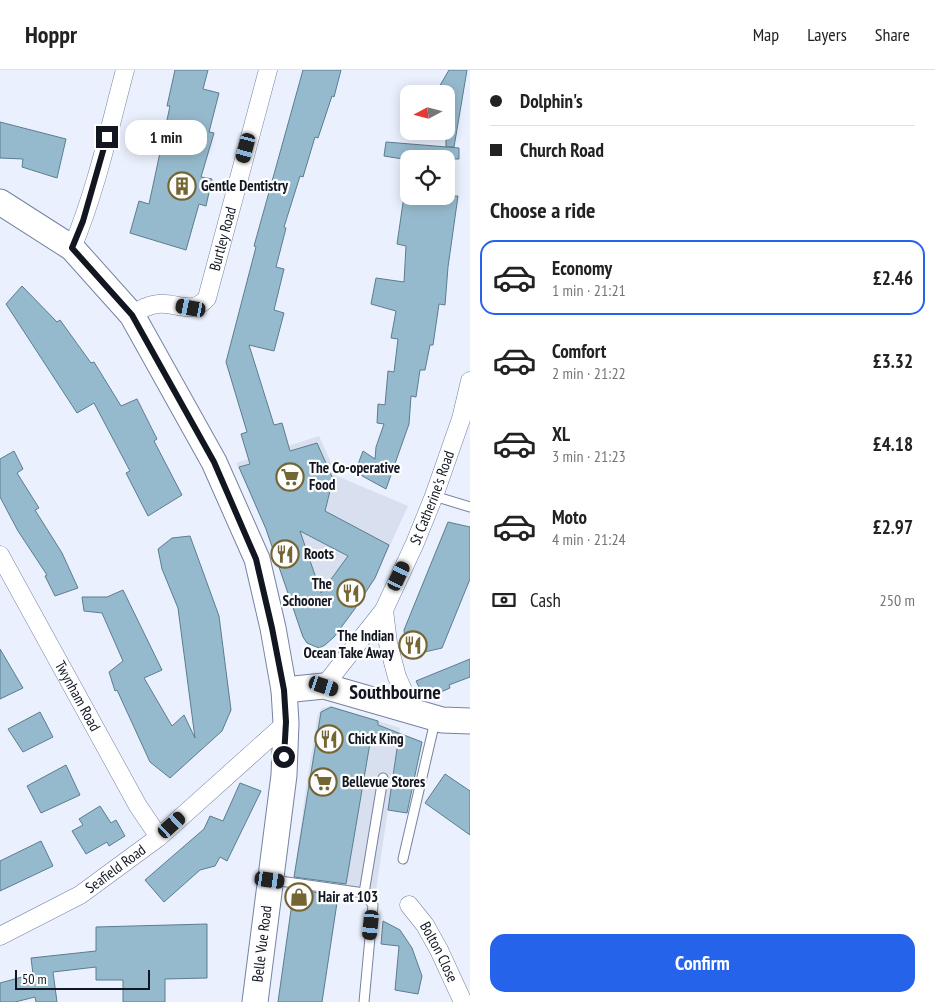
<!DOCTYPE html>
<meta charset="utf-8">
<style>
:root{--surface:#fff;--page:#f6f6f6;--text:#222;--muted:#767676;--line:#e0e0e0;--accent:#2563eb}
body{margin:0;font-family:"PT Sans Narrow",sans-serif;background:var(--page);color:var(--text);height:100vh;display:flex;flex-direction:column;font-size:19px;white-space:nowrap}
*{box-sizing:border-box;margin:0}
p{font-size:16px;color:var(--muted)}
.icon{flex:none;width:28px;height:28px;fill:none;stroke:currentColor;stroke-width:2;stroke-linecap:round;stroke-linejoin:round}
.map{position:relative;flex:1;overflow:hidden}
.drawer{display:flex;flex-direction:column;background:var(--surface);width:465px}
.drawer>*{flex:none}
.hud{display:grid;align-content:center;height:110px;padding:0 20px;background:var(--surface)}
.needle{width:32px;rotate:263deg}
.fabs{position:absolute;left:400px;top:15px;display:grid;gap:10px}
.fabs a{display:grid;place-items:center;width:55px;height:55px;border-radius:10px;background:var(--surface);box-shadow:0 2px 12px #0003;font-size:25px}
.scale{position:absolute;left:15px;bottom:12px;width:135px;box-sizing:border-box;padding-left:5px;border:2px solid #111621;border-top:0;font-size:14px;line-height:18px;white-space:nowrap;color:#111621;-webkit-text-stroke:4px #fdfdfd;paint-order:stroke}
.end{position:absolute;width:22px;height:22px;margin:-11px;border:6px solid #111621;background:#fff;box-shadow:0 0 0 2px #fff}
.from{border-radius:50%}
.bubble{position:absolute;height:35px;border-radius:15px;background:var(--surface);box-shadow:0 2px 12px #0003;font-size:16px;font-weight:600;line-height:35px;text-align:center}
.car{position:absolute;width:15px;height:30px;margin:-15px -8px;border-radius:6px;box-shadow:0 0 4px 1px #0007;background:linear-gradient(#222 24%,#8ab4d8 0 40%,#222 0 76%,#8ab4d8 0 86%,#222 0)}
.hud b{display:flex;align-items:center;gap:18px;height:48px;font-size:19px}
.hud b+b{border-top:1px solid var(--line)}
.hud i{width:12px;height:12px;background:var(--text)}
ul{padding:0;list-style:none}
li{display:flex;align-items:center;gap:15px;height:75px;margin:0 10px 8px;padding:0 10px;border:2px solid transparent;border-radius:15px}
li div{flex:1}
li b{display:block;font-size:19px}
li em{font-style:normal;font-weight:600}
li.on{border-color:var(--accent)}
li>.icon{width:45px;height:45px;stroke-width:1.5}
h2{padding:0 20px;font-size:22px;line-height:60px}
.pay{display:flex;align-items:center;gap:12px;height:55px;padding:0 20px;font-size:19px}
.pay p{margin-inline-start:auto}
.cta{display:flex;gap:10px;margin-top:auto;padding:10px 20px}
.cta a{flex:1;height:58px;border-radius:15px;background:var(--accent);color:#fff;font-size:20px;font-weight:600;line-height:58px;text-align:center}
header{display:flex;align-items:center;gap:30px;box-sizing:border-box;height:70px;padding:0 25px;background:var(--surface);border-bottom:1px solid var(--line)}
header strong{font-size:24px}
nav{display:flex;gap:28px;margin-inline-start:auto;font-size:18px}
main{display:flex;flex:1;min-height:0}
.map>svg:first-child{display:block}
.built{fill:#d8dfee}
.building{fill:#96bacd;stroke:#5b7d8f;fill-rule:evenodd}
.lines{fill:none;stroke-linecap:round;stroke-linejoin:round}
.lane-casing{stroke:#7683a1;stroke-width:11}
.street-casing{stroke:#7683a1;stroke-width:19}
.secondary-casing{stroke:#7683a1;stroke-width:27}
.lane{stroke:#fff;stroke-width:9}
.street{stroke:#fff;stroke-width:18}
.secondary{stroke:#fff;stroke-width:25}
.route{stroke:#111621;stroke-width:6}
.labels{text-anchor:middle;stroke-width:4.5;stroke-linejoin:round;paint-order:stroke}
.poi-label{font-size:15px;font-weight:bold;fill:#111621;stroke:#fdfdfd;text-anchor:start}
.street-label{font-size:15px;fill:#111621;stroke:#fdfdfd}
.district-label{font-size:20px;font-weight:bold;fill:#111621;stroke:#fdfdfd}
</style>
<header>
<strong>Hoppr</strong>
<nav><a>Map</a><a>Layers</a><a>Share</a></nav>
</header>
<main>
<div class="map">
<svg width="470" height="932" viewBox="0 0 470 932">
<rect width="100%" height="100%" fill="#eaf0fd"/>
<!-- built -->
<g class="built">
<path d="M319,366l18,40 71,30 -33,72 -21,32 -20,27 -9,8 -6,3 -12,-5 -4,-6 -37,-108 -30,-66z"/>
<path d="M331,636l69,22 -25,169 -82,-13 14,-103 11,-67 4,-6z"/>
</g>
<!-- building -->
<g class="building">
<path d="M175,0h33l-5,19 16,4 -10,39 5,1 -13,44 11,2 -6,27 -7,-2 -13,46 -56,-17 9,-32 10,3 21,-98h-3z"/>
<path d="M303,0h38l-7,27 -2,-1 -14,42 -3,-1 -12,40 -3,-1 -16,51 2,1 -10,39 8,2 -10,41 10,3 -10,38 -25,-6 25,80 8,-2 8,28 27,-8 16,36 -8,32 64,34 -14,33 -21,32 -20,27 -9,8 -6,3 -12,-5 -4,-6 -37,-108 -27,-62 11,-3 -9,-30 6,-2 -21,-70 30,-115 -2,-1zM300,461l48,25 -27,37z"/>
<path d="M449,0h18l-13,77h-8v-53h-11z"/>
<path d="M0,52l66,17 -9,39 -35,-11 1,-8 -23,-1z"/>
<path d="M386,72l73,6v11h-50v1l-25,-4z"/>
<path d="M404,126h54l-10,71 -3,38 -6,-1 -6,41h-3l-5,25h-5l-4,27 -5,-1 -2,28 -23,65 -31,-17 8,-21 12,8 1,-12 8,-23 -7,-1 1,-19 7,1 3,-34 6,1 4,-33 -7,-1 5,-27 -25,-7 5,-26 28,4 2,-36 -9,-2z"/>
<path d="M22,216l35,36 3,-2 31,43 3,-1 27,44 16,-7 20,40 -3,2 28,54 -34,21 -22,-43 4,-2 -36,-68 -17,10 -71,-109z"/>
<path d="M14,381l9,18 -6,4 22,35 -4,2 27,43 16,35 -23,8 -10,-20 2,-1 -29,-44 -18,-34v-38z"/>
<path d="M448,452l22,5v52l-28,69 -35,8 -3,-26z"/>
<path d="M190,466l29,80 12,94 -9,21 -52,47 -20,-16 -33,-72 -2,1 -6,-19 14,-11 -21,-48 -18,-2 -2,-14h25l16,-7 39,80 -18,8 28,48 12,-11 11,23 -17,-130 -16,-39 -4,-20 14,-11z"/>
<path d="M0,579l23,39 -23,11z"/>
<path d="M470,589v18l-21,8 1,3 -16,7 -13,-4 -5,-10z"/>
<path d="M331,637l47,14v4l44,17 -15,71 -19,-3 10,-68 -27,-5 -25,147 -52,-7 27,-165z"/>
<path d="M40,642l13,25 -30,15 -15,-23z"/>
<path d="M66,695l14,30 -39,18 -14,-27z"/>
<path d="M445,704l25,17v44l-45,-32z"/>
<path d="M240,713l21,8 -34,70 -7,-4 -5,9 -15,4 -36,32 -19,-22 59,-51 6,-13 13,5z"/>
<path d="M100,736l11,17 5,-3 9,16 -16,10 -2,-4 -21,12 -14,-23 11,-6 -4,-6z"/>
<path d="M41,771l12,25 -53,25v-30z"/>
<path d="M294,819l44,7 -16,106h-44z"/>
<path d="M383,851l17,9 12,18 10,28 -4,18 -23,-4 4,-44 -18,-2z"/>
<path d="M207,854v54l-42,1v23h-42v-22h-27v-13l-43,5 4,30h-21l-1,-5 -20,5h-15v-19l33,-9 -2,-16 65,-7v-24z"/>
</g>
<g class="lines">
<!-- lane casing -->
<g class="lane-casing">
<g id="lane">
<path d="M434,426l36,11"/>
<path d="M403,789l32,-138"/>
<path d="M273,810l91,13 19,-115"/>
<path d="M364,932l9,-97 -9,-12"/>
</g>
</g>
<!-- street casing -->
<g class="street-casing">
<g id="street">
<path d="M72,178c24,-57 37,-118 53,-178"/>
<path id="s1" d="M132,245c8,-5 15,-10 26,-11 19,-2 34,12 49,-6l61,-228"/>
<path id="s2" d="M0,485l138,251 21,31"/>
<path d="M384,540l4,33 9,34 16,35"/>
<path id="s3" d="M324,616l60,-76 31,-67 19,-47 27,-77 9,-38"/>
<path id="s4" d="M409,835l16,20 14,25 24,52"/>
<path id="s5" d="M0,866l80,-41 79,-58 127,-114"/>
</g>
</g>
<!-- secondary casing -->
<g class="secondary-casing">
<g id="secondary">
<path d="M0,132l72,46 60,67 82,147 43,97 16,69 11,62 2,33 -2,52 -29,227"/>
<path d="M284,620l40,-4 118,34 28,1"/>
</g>
</g>
<!-- lane -->
<use href="#lane" class="lane"/>
<!-- street -->
<use href="#street" class="street"/>
<!-- secondary -->
<use href="#secondary" class="secondary"/>
</g>
<g class="lines">
<!-- route -->
<path class="route" d="M107,67l-24,84 -11,27 60,67 82,147 42,97 16,69 12,62 2,32 -2,35"/>
</g>
<!-- icons -->
<defs>
<g id="building-ring" transform="scale(1.4375)"><circle r="9.5" fill="#fdfdfd" stroke="#746633" stroke-width="1.5"/><path d="M-4-6H4V6H1V3H-1V6H-4ZM-2.5-4.3h1.7v1.8h-1.7ZM.8-4.3h1.7v1.8H.8ZM-2.5-1h1.7V.8h-1.7ZM.8-1h1.7V.8H.8Z" fill="#746633"/></g>
<g id="supermarket-ring" transform="scale(1.4375)"><circle r="9.5" fill="#fdfdfd" stroke="#746633" stroke-width="1.5"/><path d="M-6-5.5h2.5l.6 2H6L4.5 2H-2.5L-4.4-4H-6ZM-1.5 3.2a1.3 1.3 0 1 0 .1 0ZM3 3.2a1.3 1.3 0 1 0 .1 0Z" fill="#746633"/></g>
<g id="restaurant-ring" transform="scale(1.4375)"><circle r="9.5" fill="#fdfdfd" stroke="#746633" stroke-width="1.5"/><path d="M-5-6h1v4h1v-4h1v4h1v-4h1v5L-1.5 .5V6h-2V.5L-5-1ZM5-6V6H3V1.5H1.5Q1.5-4 5-6Z" fill="#746633"/></g>
<g id="shop-ring" transform="scale(1.4375)"><circle r="9.5" fill="#fdfdfd" stroke="#746633" stroke-width="1.5"/><path d="M-5-2.5h2.3a2.7 3.5 0 0 1 5.4 0H5L5.5 6h-11ZM-1.5-2.5h3a1.5 2.3 0 0 0-3 0Z" fill="#746633"/></g>
</defs>
<g fill-rule="evenodd">
<use href="#building-ring" x="182" y="116"/>
<use href="#supermarket-ring" x="290" y="407"/>
<use href="#restaurant-ring" x="285" y="484"/>
<use href="#restaurant-ring" x="351" y="523"/>
<use href="#restaurant-ring" x="413" y="575"/>
<use href="#restaurant-ring" x="329" y="669"/>
<use href="#supermarket-ring" x="323" y="712"/>
<use href="#shop-ring" x="299" y="827"/>
</g>
<g class="labels">
<!-- poi labels -->
<g class="poi-label">
<text x="201" y="121">Gentle Dentistry</text>
<text x="309" y="403">The Co-operative<tspan x="309" dy="17">Food</tspan></text>
<text x="304" y="489">Roots</text>
<text x="332" y="519" text-anchor="end">The<tspan x="332" dy="17">Schooner</tspan></text>
<text x="394" y="571" text-anchor="end">The Indian<tspan x="394" dy="17">Ocean Take Away</tspan></text>
<text x="348" y="674">Chick King</text>
<text x="342" y="717">Bellevue Stores</text>
<text x="318" y="832">Hair at 103</text>
</g>
<!-- street labels -->
<g class="street-label">
<text dy="5" stroke="none"><textPath href="#s1" startOffset="142">Burtley Road</textPath></text>
<text dy="5" stroke="none"><textPath href="#s3" startOffset="219">St Catherine's Road</textPath></text>
<text dy="5" stroke="none"><textPath href="#s2" startOffset="161">Twynham Road</textPath></text>
<text dy="5" stroke="none"><textPath href="#s5" startOffset="134">Seafield Road</textPath></text>
<text transform="translate(262 874) rotate(-83)" y="5">Belle Vue Road</text>
<text dy="5" stroke="none"><textPath href="#s4" startOffset="56">Bolton Close</textPath></text>
</g>
<!-- district labels -->
<g class="district-label">
<text x="395" y="629">Southbourne</text>
</g>
</g>
</svg>
<div class="fabs">
<a><svg class="needle" viewBox="-14 -14 28 28"><path d="M0-13l5 13h-10z" fill="#e53935"/><path d="M0 13l5-13h-10z" fill="#767676"/></svg></a>
<a><svg class="icon" aria-label="locate" viewBox="0 0 24 24"><circle cx="12" cy="12" r="6"/><path d="M12 2v4M12 18v4M2 12h4M18 12h4"/></svg></a>
</div>
<div class="scale">50 m</div>
<i class="end from" style="left:284px;top:687px"></i>
<i class="end" style="left:107px;top:67px"></i>
<div class="bubble" style="left:125px;top:50px;width:82px">1 min</div>
<i class="car" style="left:246px;top:78px;rotate:195deg"></i>
<i class="car" style="left:191px;top:238px;rotate:281deg"></i>
<i class="car" style="left:399px;top:506px;rotate:25deg"></i>
<i class="car" style="left:324px;top:616px;rotate:108deg"></i>
<i class="car" style="left:172px;top:755px;rotate:48deg"></i>
<i class="car" style="left:270px;top:810px;rotate:98deg"></i>
<i class="car" style="left:371px;top:855px;rotate:186deg"></i>
</div>
<section class="drawer">
<div class="hud">
<b><i class="from"></i>Dolphin's</b>
<b><i></i>Church Road</b>
</div>
<h2>Choose a ride</h2>
<ul>
<li class="on"><svg class="icon" aria-label="car" viewBox="0 0 24 24"><path d="M5 17H2v-5l4-1 3-4h7l3 4 3 1v5h-3M9 17h6M6 11h13"/><circle cx="7" cy="17" r="2"/><circle cx="17" cy="17" r="2"/></svg><div><b>Economy</b><p>1 min · 21:21</p></div><em>£2.46</em></li>
<li><svg class="icon" aria-label="car" viewBox="0 0 24 24"><path d="M5 17H2v-5l4-1 3-4h7l3 4 3 1v5h-3M9 17h6M6 11h13"/><circle cx="7" cy="17" r="2"/><circle cx="17" cy="17" r="2"/></svg><div><b>Comfort</b><p>2 min · 21:22</p></div><em>£3.32</em></li>
<li><svg class="icon" aria-label="car" viewBox="0 0 24 24"><path d="M5 17H2v-5l4-1 3-4h7l3 4 3 1v5h-3M9 17h6M6 11h13"/><circle cx="7" cy="17" r="2"/><circle cx="17" cy="17" r="2"/></svg><div><b>XL</b><p>3 min · 21:23</p></div><em>£4.18</em></li>
<li><svg class="icon" aria-label="car" viewBox="0 0 24 24"><path d="M5 17H2v-5l4-1 3-4h7l3 4 3 1v5h-3M9 17h6M6 11h13"/><circle cx="7" cy="17" r="2"/><circle cx="17" cy="17" r="2"/></svg><div><b>Moto</b><p>4 min · 21:24</p></div><em>£2.97</em></li>
</ul>
<div class="pay"><svg class="icon" aria-label="cash" viewBox="0 0 24 24"><path d="M3 7h18v10H3z"/><circle cx="12" cy="12" r="2"/></svg>Cash<p>250 m</p></div>
<div class="cta"><a>Confirm</a></div>
</section>
</main>
